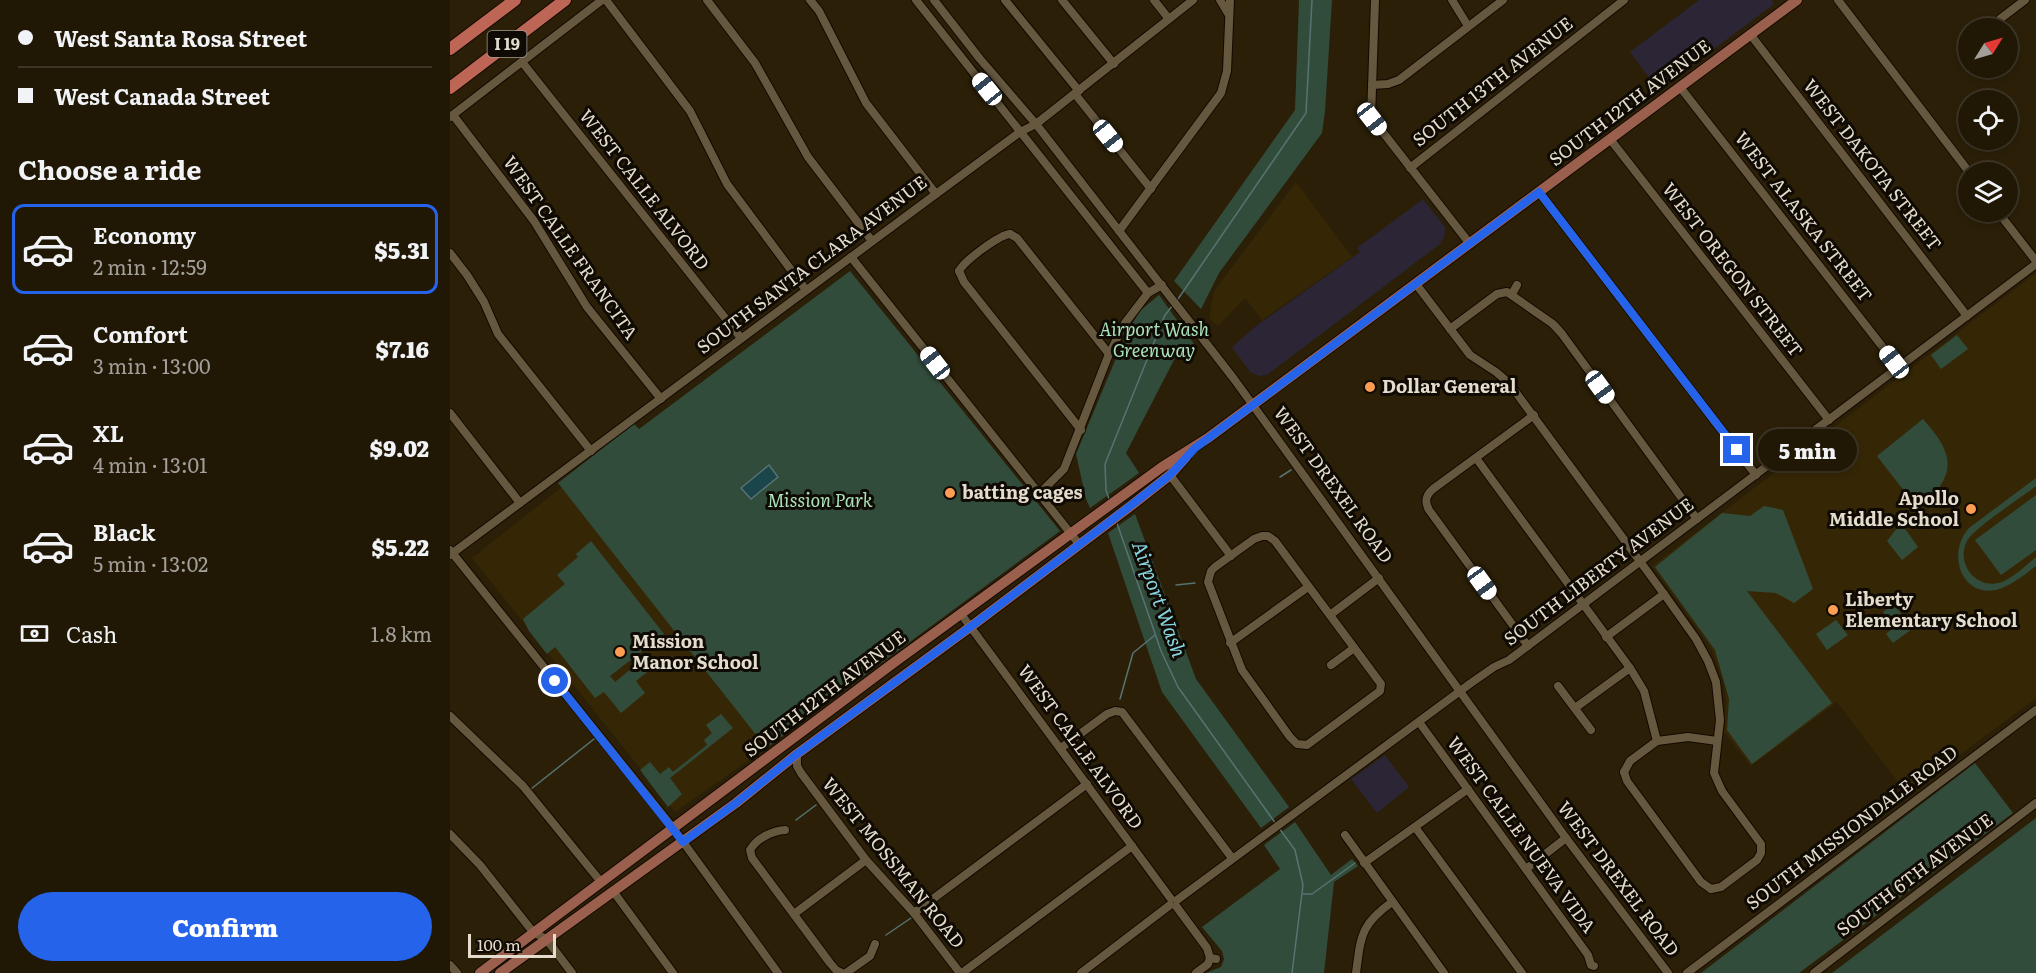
<!DOCTYPE html>
<meta charset="utf-8">
<style>
:root{--surface:#201705;--page:#28200f;--text:#f1f3f6;--muted:#a29f9a;--line:#3d3627;--accent:#2563eb}
body{margin:0;font-family:Literata,serif;background:var(--page);color:var(--text);height:100vh;display:flex;flex-direction:column;font-size:22px;white-space:nowrap}
*{box-sizing:border-box;margin:0}
p{font-size:20px;color:var(--muted)}
.icon{flex:none;width:33px;height:33px;fill:none;stroke:currentColor;stroke-width:2;stroke-linecap:round;stroke-linejoin:round}
.map{position:relative;flex:1;overflow:hidden}
.drawer{display:flex;flex-direction:column;background:var(--surface);width:450px}
.drawer>*{flex:none}
.banner{display:grid;align-content:center;height:132px;padding:0 18px;background:var(--surface)}
.needle{width:39px;rotate:53deg}
.controls{position:absolute;left:1508px;top:18px;display:grid;gap:12px}
.controls a{display:grid;place-items:center;width:60px;height:60px;border-radius:50%;background:var(--surface);box-shadow:0 3px 9px #0003,0 0 0 2px var(--line);font-size:30px}
.scale{position:absolute;left:18px;bottom:15px;width:88px;box-sizing:border-box;padding-left:6px;border:3px solid #e4ddce;border-top:0;font-size:16px;line-height:21px;white-space:nowrap;color:#e4ddce;-webkit-text-stroke:4px #0f0a03;paint-order:stroke}
.end{position:absolute;width:27px;height:27px;margin:-14px;border:8px solid #2563eb;background:#fff;box-shadow:0 0 0 3px #fff}
.from{border-radius:50%}
.bubble{position:absolute;height:42px;border-radius:21px;background:var(--surface);box-shadow:0 3px 9px #0003,0 0 0 2px var(--line);font-size:20px;font-weight:800;line-height:42px;text-align:center}
.car{position:absolute;width:18px;height:36px;margin:-18px -9px;border-radius:8px;box-shadow:0 0 4px 2px #0007;background:linear-gradient(#fff 24%,#345 0 40%,#fff 0 76%,#345 0 86%,#fff 0)}
.banner b{display:flex;align-items:center;gap:21px;height:57px;font-size:22px}
.banner b+b{border-top:2px solid var(--line)}
.banner i{width:15px;height:15px;background:var(--text)}
ul{padding:0;list-style:none}
li{display:flex;align-items:center;gap:18px;height:90px;margin:0 12px 9px;padding:0 6px;border:3px solid transparent;border-radius:12px}
li div{flex:1}
li b{display:block;font-size:22px}
li em{font-style:normal;font-weight:800}
li.active{border-color:var(--accent)}
li>.icon{width:54px;height:54px;stroke-width:1.5}
h2{padding:0 18px;font-size:27px;line-height:72px}
.pay{display:flex;align-items:center;gap:15px;height:66px;padding:0 18px;font-size:22px}
.pay p{margin-inline-start:auto}
.button{display:flex;gap:12px;margin-top:auto;padding:12px 18px}
.button a{flex:1;height:69px;border-radius:36px;background:var(--accent);color:#fff;font-size:24px;font-weight:800;line-height:69px;text-align:center}
main{display:flex;flex:1;min-height:0}
.map>svg:first-child{display:block}
.commercial{fill:#2b2535}
.built{fill:#352706}
.green{fill:#324c3b}
.water{fill:#1a454b;stroke:#577372;stroke-width:1.5}
.lines{fill:none;stroke-linecap:round;stroke-linejoin:round}
.stream{stroke:#577372;stroke-width:1.5}
.minor-casing{stroke:#130900;stroke-width:10}
.major-casing{stroke:#130900;stroke-width:12}
.highway-casing{stroke:#130900;stroke-width:14}
.minor{stroke:#65583f;stroke-width:8}
.major{stroke:#9a604d;stroke-width:10}
.highway{stroke:#be6656;stroke-width:12}
.route{stroke:#2563eb;stroke-width:8}
.poi-dot{fill:#fc9d53;stroke:#0f0a03;stroke-width:2}
.labels{text-anchor:middle;stroke-width:6;stroke-linejoin:round;paint-order:stroke}
.shield{fill:#0f0a03;stroke:#a49e91;stroke-width:1.5}
.shield-label{font-size:16px;font-weight:bold;fill:#e4ddce}
.street-label{font-size:18px;fill:#e4ddce;stroke:#0f0a03}
.park-label{font-size:18px;font-style:italic;fill:#aae2bc;stroke:#0f0a03}
.poi-label{font-size:18px;font-weight:bold;fill:#e4ddce;stroke:#0f0a03;text-anchor:start}
.water-label{font-size:20px;font-style:italic;fill:#87d5e0;stroke:#0f0a03}
</style>
<main>
<section class="drawer">
<div class="banner">
<b><i class="from"></i>West Santa Rosa Street</b>
<b><i></i>West Canada Street</b>
</div>
<h2>Choose a ride</h2>
<ul>
<li class="active"><svg class="icon" aria-label="car" viewBox="0 0 24 24"><path d="M5 17H2v-5l4-1 3-4h7l3 4 3 1v5h-3M9 17h6M6 11h13"/><circle cx="7" cy="17" r="2"/><circle cx="17" cy="17" r="2"/></svg><div><b>Economy</b><p>2 min · 12:59</p></div><em>$5.31</em></li>
<li><svg class="icon" aria-label="car" viewBox="0 0 24 24"><path d="M5 17H2v-5l4-1 3-4h7l3 4 3 1v5h-3M9 17h6M6 11h13"/><circle cx="7" cy="17" r="2"/><circle cx="17" cy="17" r="2"/></svg><div><b>Comfort</b><p>3 min · 13:00</p></div><em>$7.16</em></li>
<li><svg class="icon" aria-label="car" viewBox="0 0 24 24"><path d="M5 17H2v-5l4-1 3-4h7l3 4 3 1v5h-3M9 17h6M6 11h13"/><circle cx="7" cy="17" r="2"/><circle cx="17" cy="17" r="2"/></svg><div><b>XL</b><p>4 min · 13:01</p></div><em>$9.02</em></li>
<li><svg class="icon" aria-label="car" viewBox="0 0 24 24"><path d="M5 17H2v-5l4-1 3-4h7l3 4 3 1v5h-3M9 17h6M6 11h13"/><circle cx="7" cy="17" r="2"/><circle cx="17" cy="17" r="2"/></svg><div><b>Black</b><p>5 min · 13:02</p></div><em>$5.22</em></li>
</ul>
<div class="pay"><svg class="icon" aria-label="cash" viewBox="0 0 24 24"><path d="M3 7h18v10H3z"/><circle cx="12" cy="12" r="2"/></svg>Cash<p>1.8 km</p></div>
<div class="button"><a>Confirm</a></div>
</section>
<div class="map">
<svg width="1586" height="973" viewBox="0 0 1586 973">
<rect width="100%" height="100%" fill="#2b1f07"/>
<!-- commercial -->
<g class="commercial">
<path d="M1249,0h73l2,4 -112,84 -6,-1 -26,-35z"/>
<path d="M973,199l22,28v8l-5,9 -173,131 -8,1 -9,-4 -18,-25 24,-21 104,-74 -3,-4z"/>
<path d="M935,755l24,32 -32,26 -26,-34z"/>
</g>
<!-- built -->
<g class="built">
<path d="M846,182l56,75 -90,63 -17,-22 -27,28 -9,-8 5,-27z"/>
<path d="M1586,273v425l-129,96 -70,-92 -86,64 -27,-34 2,-31 -2,-17 -11,-31 -9,-15 -52,-72z"/>
<path d="M112,487l207,259 -94,66 -203,-254z"/>
</g>
<!-- green -->
<g class="green">
<path d="M849,0h33l-7,111 -3,22 -103,140 -18,36 -27,-28 121,-171z"/>
<path d="M400,271l210,260 -291,215 -3,-3 -2,2 -206,-262 76,-59 5,5z"/>
<path d="M709,295l35,49 -19,14 -49,95 13,20 -49,35 -4,-9 -10,-45 51,-122 14,-22z"/>
<path d="M1507,335l11,14 -27,20 -10,-14z"/>
<path d="M1473,419c34,38 33,56 -4,91l-42,-54z"/>
<path d="M1586,478v8c-15,12 -61,41 -69,55 -12,23 10,50 35,41 12,-5 24,-17 34,-25v9c-12,9 -25,20 -40,24 -34,7 -50,-36 -27,-62z"/>
<path d="M1586,495v55l-35,25 -26,-35z"/>
<path d="M1314,506l19,4 30,79 -19,14 -18,-10 -29,-2 85,112 -80,61 -25,-34 2,-31 -14,-49 -60,-83 67,-54 28,3z"/>
<path d="M685,514l61,165 93,128 -28,21 -99,-136 -54,-159z"/>
<path d="M1451,523l17,24 -16,13 -15,-19z"/>
<path d="M141,541l73,93 -54,42 5,6 28,-23 8,10 -15,12 9,12 -24,20 -17,-21 -9,6 -40,-51 -8,7 -18,-23 -6,-12 42,-35 -8,-9 21,-18 -2,-3z"/>
<path d="M1444,604l18,25 -19,14 -7,-9 8,-7 -11,-15z"/>
<path d="M1386,620l12,15 -21,15 -11,-16z"/>
<path d="M271,714l12,14 -63,50 12,16 -14,13 -28,-37 10,-8 10,12 9,-7 4,5 34,-27 -3,-5 8,-7 -6,-8z"/>
<path d="M1525,763l38,50 -214,160h-98z"/>
<path d="M1586,818v155h-204z"/>
<path d="M845,822l36,53 21,-16 6,7 -24,16 -10,91h-118l15,-6 3,-8 -2,-8 -20,-24 78,-58 -16,-24z"/>
</g>
<!-- water -->
<path class="water" d="M319,465l9,12 -27,22 -10,-11z"/>
<g class="lines">
<!-- stream -->
<g class="stream">
<path d="M728,299l128,-186 6,-113"/>
<path d="M830,477l11,-7"/>
<path d="M659,499l-3,-9 -1,-26 60,-149 8,-10"/>
<path d="M667,523l44,128 17,36 98,137"/>
<path d="M726,585l19,-2"/>
<path d="M670,699l13,-46 22,-18"/>
<path d="M81,789l63,-50"/>
<path d="M346,820l20,-15"/>
<path d="M829,828l16,22 8,35 -11,88"/>
<path d="M853,894h9l43,-31"/>
<path d="M436,935l25,-17"/>
</g>
<!-- minor casing -->
<g class="minor-casing">
<g id="minor">
<path d="M156,0l84,111 37,73 79,106"/>
<path d="M257,0l48,63 53,94 64,84"/>
<path d="M360,0l9,11 47,92 70,91"/>
<path d="M466,0l232,293"/>
<path d="M484,0l46,59 56,65 198,255 332,459 102,135"/>
<path d="M555,0l74,91"/>
<path d="M612,0l52,64"/>
<path d="M704,0l15,19"/>
<path d="M770,0l9,15"/>
<path d="M925,0l-4,117 99,127"/>
<path d="M1002,0l16,26"/>
<path d="M1388,0l131,172"/>
<path d="M1550,19l25,-19"/>
<path d="M1300,34l217,282"/>
<path d="M72,62l219,276"/>
<path d="M922,85l16,-1 11,-4 104,-80"/>
<path d="M1230,87l219,281"/>
<path d="M625,94l76,95"/>
<path d="M3,115l81,106 53,86 74,92"/>
<path d="M0,117l152,-117"/>
<path d="M1160,139l219,281"/>
<path d="M960,168l214,-168"/>
<path d="M1089,192l217,283"/>
<path d="M1548,212l38,49"/>
<path d="M669,231l102,-138 6,-22 3,-71"/>
<path d="M560,234l7,4 92,116"/>
<path d="M0,253l17,22 17,27 14,32 93,117"/>
<path d="M401,257l228,287"/>
<path d="M509,271l5,11 117,148"/>
<path d="M509,271c5,-10 40,-36 51,-37"/>
<path d="M966,284l54,71 26,17 13,11 155,211 32,45 12,22 8,21 4,38 -6,53 8,18 39,53v9l-4,7 -36,27 -10,2"/>
<path d="M1062,294l5,-9"/>
<path d="M1000,329l47,-35 10,-2 46,32 9,10 135,185"/>
<path d="M0,413l70,90"/>
<path d="M1026,458l154,210 14,23 13,50"/>
<path d="M720,475l61,81"/>
<path d="M589,494l25,-25 45,-115 16,-31 23,-30 14,-8"/>
<path d="M812,536h6l7,5 106,143 -1,7 -73,54 -10,-1 -7,-7 -48,-67 -34,-88 3,-11 4,-4 39,-28z"/>
<path d="M0,550l223,278 105,145"/>
<path d="M0,555l486,-361 84,-62 16,-8 157,-124"/>
<path d="M511,614l210,285"/>
<path d="M880,615l49,-37"/>
<path d="M1156,637l58,-43"/>
<path d="M780,643l78,-56"/>
<path d="M1078,646l-99,-136c-5,-9 -3,-15 4,-21l101,-74"/>
<path d="M881,665l23,-17"/>
<path d="M1108,686l33,44"/>
<path d="M1125,708l55,-40"/>
<path d="M0,716l73,70 78,96"/>
<path d="M969,722l169,233 3,10 3,1"/>
<path d="M611,748l46,-34 8,-3 7,1 110,146"/>
<path d="M347,754v12l4,7 65,87 48,53 46,60"/>
<path d="M1174,772l3,9 74,101 10,7"/>
<path d="M1174,772l6,-11 27,-20 31,-4 29,4"/>
<path d="M965,827l107,146"/>
<path d="M335,830c-13,1 -28,8 -35,20l2,8 78,105 6,7 6,3"/>
<path d="M0,834l30,31 53,67 13,7 4,5 22,29"/>
<path d="M895,835l99,138"/>
<path d="M914,863l104,-74"/>
<path d="M1076,869l40,-31"/>
<path d="M163,891l60,82"/>
<path d="M727,900l294,-217 23,-16 15,-7 527,-396"/>
<path d="M726,906l31,42 3,10 6,1"/>
<path d="M464,913l173,-129"/>
<path d="M344,914l72,-54"/>
<path d="M0,965l7,8"/>
<path d="M396,973l24,-17 5,-12"/>
<path d="M512,973l170,-127"/>
<path d="M631,973l89,-68"/>
<path d="M746,973l12,-9 2,-6"/>
<path d="M906,973c5,-37 4,-48 36,-71"/>
<path d="M1237,973l349,-263"/>
<path d="M1364,973l222,-170"/>
</g>
</g>
<!-- major casing -->
<g class="major-casing">
<g id="major">
<path d="M30,973l412,-309 270,-197 46,-29 589,-438"/>
<path d="M50,973l236,-170 61,-49 180,-132 155,-117 38,-30 16,-18"/>
</g>
</g>
<!-- highway casing -->
<g class="highway-casing">
<g id="highway">
<path d="M0,49l65,-49"/>
<path d="M0,88l115,-88"/>
</g>
</g>
<!-- minor -->
<use href="#minor" class="minor"/>
<!-- major -->
<use href="#major" class="major"/>
<!-- highway -->
<use href="#highway" class="highway"/>
</g>
<g class="lines">
<!-- route -->
<path class="route" d="M105,681l128,161 53,-39 61,-49 180,-132 148,-112 45,-35 25,-27 344,-256 198,258"/>
</g>
<!-- markers -->
<g class="poi-dot">
<circle cx="920" cy="387" r="6"/>
<circle cx="500" cy="493" r="6"/>
<circle cx="1521" cy="509" r="6"/>
<circle cx="1383" cy="610" r="6"/>
<circle cx="170" cy="652" r="6"/>
</g>
<g class="labels">
<!-- shield labels -->
<rect class="shield" x="37.5" y="31" width="39" height="26" rx="4.5"/>
<g class="shield-label">
<text x="57" y="50">I 19</text>
</g>
<!-- street labels -->
<g class="street-label">
<text transform="translate(1043 82) rotate(-38)" y="6">SOUTH 13TH AVENUE</text>
<text transform="translate(1180 103) rotate(-37)" y="6">SOUTH 12TH AVENUE</text>
<text transform="translate(1422 165) rotate(52)" y="6">WEST DAKOTA STREET</text>
<text transform="translate(194 190) rotate(52)" y="6">WEST CALLE ALVORD</text>
<text transform="translate(1353 217) rotate(52)" y="6">WEST ALASKA STREET</text>
<text transform="translate(120 248) rotate(55)" y="6">WEST CALLE FRANCITA</text>
<text transform="translate(362 265) rotate(-37)" y="6">SOUTH SANTA CLARA AVENUE</text>
<text transform="translate(1282 270) rotate(52)" y="6">WEST OREGON STREET</text>
<text transform="translate(883 485) rotate(54)" y="6">WEST DREXEL ROAD</text>
<text transform="translate(1149 572) rotate(-37)" y="6">SOUTH LIBERTY AVENUE</text>
<text transform="translate(375 694) rotate(-37)" y="6">SOUTH 12TH AVENUE</text>
<text transform="translate(630 747) rotate(54)" y="6">WEST CALLE ALVORD</text>
<text transform="translate(1402 828) rotate(-37)" y="6">SOUTH MISSIONDALE ROAD</text>
<text transform="translate(1071 835) rotate(54)" y="6">WEST CALLE NUEVA VIDA</text>
<text transform="translate(443 863) rotate(51)" y="6">WEST MOSSMAN ROAD</text>
<text transform="translate(1465 875) rotate(-37)" y="6">SOUTH 6TH AVENUE</text>
<text transform="translate(1168 879) rotate(53)" y="6">WEST DREXEL ROAD</text>
</g>
<!-- park labels -->
<g class="park-label">
<text x="704" y="336">Airport Wash<tspan x="704" dy="21">Greenway</tspan></text>
<text x="370" y="507">Mission Park</text>
</g>
<!-- poi labels -->
<g class="poi-label">
<text x="932" y="393">Dollar General</text>
<text x="512" y="499">batting cages</text>
<text x="1509" y="505" text-anchor="end">Apollo<tspan x="1509" dy="21">Middle School</tspan></text>
<text x="1395" y="606">Liberty<tspan x="1395" dy="21">Elementary School</tspan></text>
<text x="182" y="648">Mission<tspan x="182" dy="21">Manor School</tspan></text>
</g>
<!-- water labels -->
<g class="water-label">
<text transform="translate(709 599) rotate(70)" y="7">Airport Wash</text>
</g>
</g>
</svg>
<div class="controls">
<a><svg class="needle" viewBox="-14 -14 28 28"><path d="M0-13l5 13h-10z" fill="#e53935"/><path d="M0 13l5-13h-10z" fill="#a29f9a"/></svg></a>
<a><svg class="icon" aria-label="locate" viewBox="0 0 24 24"><circle cx="12" cy="12" r="6"/><path d="M12 2v4M12 18v4M2 12h4M18 12h4"/></svg></a>
<a><svg class="icon" aria-label="layers" viewBox="0 0 24 24"><path d="M12 4l9 5-9 5-9-5zM3 14l9 5 9-5"/></svg></a>
</div>
<div class="scale">100 m</div>
<i class="end from" style="left:105px;top:681px"></i>
<i class="end" style="left:1287px;top:450px"></i>
<div class="bubble" style="left:1308px;top:429px;width:99px">5 min</div>
<i class="car" style="left:537px;top:89px;rotate:321deg"></i>
<i class="car" style="left:922px;top:119px;rotate:142deg"></i>
<i class="car" style="left:658px;top:136px;rotate:141deg"></i>
<i class="car" style="left:1444px;top:362px;rotate:322deg"></i>
<i class="car" style="left:485px;top:363px;rotate:322deg"></i>
<i class="car" style="left:1150px;top:387px;rotate:144deg"></i>
<i class="car" style="left:1032px;top:583px;rotate:144deg"></i>
</div>
</main>
